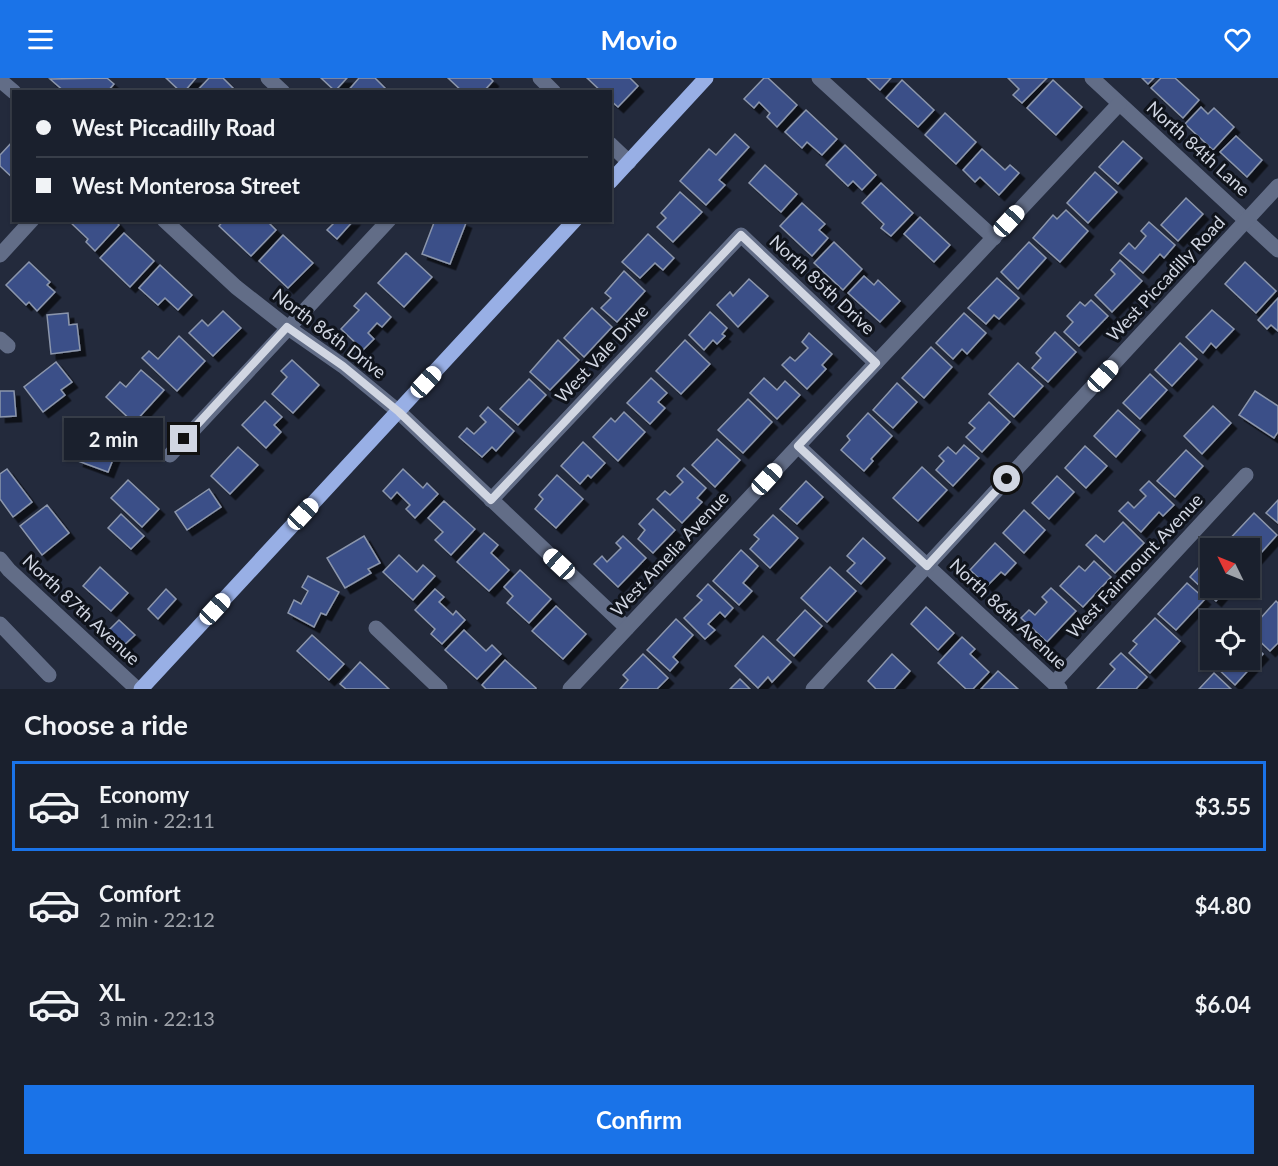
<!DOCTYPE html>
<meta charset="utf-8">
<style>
:root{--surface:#1a202d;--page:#272d39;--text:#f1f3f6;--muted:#9fa3aa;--line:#383e49;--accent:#1a73e8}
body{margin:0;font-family:Lato,sans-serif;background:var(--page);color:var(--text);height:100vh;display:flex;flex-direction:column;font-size:22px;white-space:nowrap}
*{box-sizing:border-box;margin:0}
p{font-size:20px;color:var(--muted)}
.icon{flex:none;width:33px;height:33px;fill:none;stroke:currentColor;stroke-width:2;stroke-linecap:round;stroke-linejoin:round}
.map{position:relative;height:611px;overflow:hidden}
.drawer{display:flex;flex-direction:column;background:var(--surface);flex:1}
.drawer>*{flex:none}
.banner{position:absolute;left:12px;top:12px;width:600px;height:132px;border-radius:0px;box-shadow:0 2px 4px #0004,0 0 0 2px var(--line);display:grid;align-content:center;height:132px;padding:0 24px;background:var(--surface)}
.needle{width:39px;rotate:313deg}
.controls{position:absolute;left:1200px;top:460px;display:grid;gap:12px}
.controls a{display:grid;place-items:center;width:60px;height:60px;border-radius:0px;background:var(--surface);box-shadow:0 2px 4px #0004,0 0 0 2px var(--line);font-size:30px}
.end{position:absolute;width:27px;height:27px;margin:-14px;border:8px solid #d1d6e2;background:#111;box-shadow:0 0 0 3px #111}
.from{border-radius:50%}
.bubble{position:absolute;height:42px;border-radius:0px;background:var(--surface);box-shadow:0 2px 4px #0004,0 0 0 2px var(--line);font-size:20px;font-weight:700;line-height:42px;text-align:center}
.car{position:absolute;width:18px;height:36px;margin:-18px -9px;border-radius:8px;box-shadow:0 0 4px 2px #0007;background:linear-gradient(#fff 24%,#345 0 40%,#fff 0 76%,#345 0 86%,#fff 0)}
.banner b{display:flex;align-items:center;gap:21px;height:57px;font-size:22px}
.banner b+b{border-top:2px solid var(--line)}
.banner i{width:15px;height:15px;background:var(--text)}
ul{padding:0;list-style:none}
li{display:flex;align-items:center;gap:18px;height:90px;margin:0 12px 9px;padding:0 12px;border:3px solid transparent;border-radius:0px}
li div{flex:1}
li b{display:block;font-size:22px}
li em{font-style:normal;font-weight:700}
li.selected{border-color:var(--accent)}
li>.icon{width:54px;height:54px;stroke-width:1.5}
h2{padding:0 24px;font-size:27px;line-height:72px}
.cta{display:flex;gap:12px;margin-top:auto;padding:12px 24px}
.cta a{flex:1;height:69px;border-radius:0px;background:var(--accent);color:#fff;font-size:24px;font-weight:700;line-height:69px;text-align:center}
header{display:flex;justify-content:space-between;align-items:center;height:78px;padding:0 24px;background:var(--accent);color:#fff;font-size:27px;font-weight:700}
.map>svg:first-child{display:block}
.building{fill:#3a5088;stroke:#8c96ac;stroke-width:1.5;filter:url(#shadow)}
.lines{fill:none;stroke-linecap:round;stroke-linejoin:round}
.minor{stroke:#626d87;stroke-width:15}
.major{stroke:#98afe5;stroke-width:15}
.route{stroke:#d1d6e2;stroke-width:8}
.labels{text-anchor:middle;stroke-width:6;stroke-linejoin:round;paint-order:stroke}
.street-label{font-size:18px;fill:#d1d6e2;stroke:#0f131b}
</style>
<header><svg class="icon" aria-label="menu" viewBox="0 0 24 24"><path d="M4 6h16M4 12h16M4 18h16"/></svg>Movio<svg class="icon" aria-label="heart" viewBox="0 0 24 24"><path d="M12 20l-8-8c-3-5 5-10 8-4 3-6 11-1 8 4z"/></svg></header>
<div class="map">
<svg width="1278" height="611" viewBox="0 0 1278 611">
<defs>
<filter id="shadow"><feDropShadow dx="5.5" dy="5.5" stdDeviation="0" flood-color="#0009"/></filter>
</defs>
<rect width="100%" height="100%" fill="#232a3c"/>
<!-- building -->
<g class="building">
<path d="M107,0l7,6 -7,8h-42l-15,-13z"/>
<path d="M166,0h30l-12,14h-3z"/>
<path d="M209,0h14l14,14h-41z"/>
<path d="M321,0h26l-12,13z"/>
<path d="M359,0h16l14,14h-42z"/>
<path d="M448,0h42l3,3 -10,11h-20z"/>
<path d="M587,0h43l8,8 -20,21 -8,-7v-8h-8z"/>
<path d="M764,0h4l29,27 -20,22 -10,-10 3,-4 -11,-11 -5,6 -10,-9z"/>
<path d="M867,0h24l-11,12z"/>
<path d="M1008,0h39l-25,25 -9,-8 6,-6z"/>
<path d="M1142,0h12l-6,6z"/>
<path d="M1161,0h14l24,22 -16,18 -32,-30z"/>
<path d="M902,2l32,30 -16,17 -32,-29z"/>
<path d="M1053,2l29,27 -26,28 -29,-27z"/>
<path d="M1201,29l7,7 6,-6 20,19 -21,23 -28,-26z"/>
<path d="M806,32l31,29 -15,16 -15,-13 -5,6 -17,-16z"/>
<path d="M945,35l31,29 -20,22 -31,-29z"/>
<path d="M735,56l14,13 -30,33 6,5 -19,20 -26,-24 29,-32 7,6z"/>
<path d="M1236,58l26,24 -15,17 -27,-25z"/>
<path d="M14,62v39l-14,-13v-11z"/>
<path d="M1123,63l19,17 -24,26 -19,-17z"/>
<path d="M845,67l31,30 -14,15 -9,-9 -5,5 -22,-21z"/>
<path d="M982,71l23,21 5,-5 9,8 -20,22 -19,-18 -5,5 -12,-12z"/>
<path d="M765,87l32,29 -16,18 -32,-29z"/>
<path d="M1095,94l22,20 -29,31 -21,-20z"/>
<path d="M881,105l32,30 -22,23 -10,-8 3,-4 -22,-21z"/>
<path d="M680,114l22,20 -29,30 -16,-15 9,-9 -5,-5z"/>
<path d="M1186,120l17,16 -25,27 -17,-16z"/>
<path d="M802,125l23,21 -6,6 9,8 -16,18 -32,-30z"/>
<path d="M1066,132l22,21 -28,31 -27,-24 20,-23 4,4z"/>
<path d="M920,139l30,28 -16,17 -30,-28z"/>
<path d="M68,142h47l4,5 -24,26 -9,-9 2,-3z"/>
<path d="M224,142h42l10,10 -25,26 -32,-30z"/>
<path d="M331,142h23l-17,19 -10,-9 7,-7z"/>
<path d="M435,142h24l7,3 -16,41 -28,-10z"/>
<path d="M1149,144l26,23 -11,13 -4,-4 -17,19 -23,-20 9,-10 6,6 11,-13 -5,-5z"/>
<path d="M124,155l30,28 -24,26 -30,-29z"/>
<path d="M648,156l26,24 -11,12 -8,-7 -15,15 -18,-16z"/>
<path d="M283,157l30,28 -25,25 -29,-27z"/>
<path d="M834,164l28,27 -19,21 -29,-27z"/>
<path d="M1029,164l17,16 -28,31 -17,-17z"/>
<path d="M406,175l26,24 -28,30 -26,-24z"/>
<path d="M1120,182l22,21 -30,31 -17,-17 20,-21 -4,-4z"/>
<path d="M29,184l21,20 -3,3 8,7 -18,19 -8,-9 -3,3 -20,-20z"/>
<path d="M1245,184l31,29 -20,22 -31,-29z"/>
<path d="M160,187l32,30 -14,15 -13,-12 -7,7 -19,-17z"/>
<path d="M624,193l21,20 -28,31 -16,-14 10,-10 -6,-5z"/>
<path d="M864,198l10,9 4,-5 22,21 -20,21 -32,-29z"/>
<path d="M997,200l22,20 -20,21 -5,-4 -8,9 -18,-16z"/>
<path d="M749,201l19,17 -30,31 -21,-22 13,-13 3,4z"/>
<path d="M366,215l25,24 -9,10 -5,-4 -9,10 6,6 -11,11 -22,-21 18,-19 -5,-4z"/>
<path d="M1278,220v33l-7,-6 -4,4 -9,-9z"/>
<path d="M1091,222l17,16 -29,30 -15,-14 9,-10 -6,-6 13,-14 5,4z"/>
<path d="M592,230l20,19 -28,30 -20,-19z"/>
<path d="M1212,232l22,19 -18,19 -5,-5 -8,10 -17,-16z"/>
<path d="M223,233l18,17 -28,28 -24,-23 13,-13 6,6z"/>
<path d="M710,234l17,16 -5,6 3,2 -8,8 -4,-4 -9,10 -15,-15z"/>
<path d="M68,235l1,12 8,-1 3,26 -29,4 -4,-39z"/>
<path d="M964,235l22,20 -19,21 -5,-5 -9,10 -17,-16z"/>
<path d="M1055,254l21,20 -28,30 -16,-14 9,-10 -5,-5z"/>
<path d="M809,255l23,21 -10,11 4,4 -19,20 -25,-24 8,-8 5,4 13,-13 -6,-6z"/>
<path d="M179,258l26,25 -28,30 -35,-33 7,-7 9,8z"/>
<path d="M558,262l21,20 -29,30 -20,-18z"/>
<path d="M685,262l25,24 -29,30 -25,-23z"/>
<path d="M1180,265l17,16 -25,27 -17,-16z"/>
<path d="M931,269l21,20 -28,31 -22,-20z"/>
<path d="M292,282l27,25 -26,28 -21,-19 15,-17 -6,-6z"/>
<path d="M56,284l16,20 -11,8 4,5 -22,17 -19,-25z"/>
<path d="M1018,285l25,23 -29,31 -25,-23z"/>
<path d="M141,292l23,20 -30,33 -28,-26 14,-15 6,5z"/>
<path d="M1150,296l17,16 -27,29 -17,-16z"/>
<path d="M651,300l16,15 -9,9 7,6 -15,16 -23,-21z"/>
<path d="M764,300l13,12 8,-9 15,14 -23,24 -27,-26z"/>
<path d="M529,301l17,16 -28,30 -18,-16z"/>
<path d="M897,305l20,19 -24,26 -20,-18z"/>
<path d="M0,313h14l2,25 -16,1z"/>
<path d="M1255,313l23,15v26l-4,6 -35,-23z"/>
<path d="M748,321l24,23 -29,31 -25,-23z"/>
<path d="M265,323l17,16 -8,8 7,7 -15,16 -24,-23z"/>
<path d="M989,324l21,20 -28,30 -16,-15 9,-9 -6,-5z"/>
<path d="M1213,328l18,17 -29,31 -18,-18z"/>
<path d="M488,329l26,24 -18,20 -4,-4 -10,10 -23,-20 8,-9 7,6 12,-12 -6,-6z"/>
<path d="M1118,332l22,20 -24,27 -22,-21z"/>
<path d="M624,334l21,20 -27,29 -25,-24 18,-19 4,4z"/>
<path d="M868,335l24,23 -21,23 2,2 -9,10 -23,-21 9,-10 -3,-4z"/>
<path d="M93,342l31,12 -16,40 -30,-11z"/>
<path d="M717,361l23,21 -25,27 -23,-22z"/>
<path d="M583,364l22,21 -14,15 -3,-3 -8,9 -19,-18z"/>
<path d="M964,367l15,13 -26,28 -17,-16 8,-9 -5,-5 9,-9 8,7z"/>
<path d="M1085,368l22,20 -21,22 -21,-20z"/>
<path d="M238,369l20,18 -28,29 -19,-18z"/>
<path d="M1186,372l17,16 -28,31 -18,-16z"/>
<path d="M922,389l25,23 -29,31 -25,-23z"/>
<path d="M684,390l22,20 -9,10 5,4 -20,21 -25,-24 8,-8 5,4 13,-13 -6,-6z"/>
<path d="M7,391l25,33 -19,15 -13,-18v-25z"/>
<path d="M403,391l20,19 4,-5 11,11 -23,24 -9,-9 4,-4 -13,-13 -6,7 -8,-8z"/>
<path d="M557,397l26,24 -27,29 -21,-19 8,-10 -4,-4z"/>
<path d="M1057,398l17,16 -25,27 -17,-16z"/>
<path d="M128,402l31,29 -17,18 -31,-29z"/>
<path d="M806,403l17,16 -26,27 -17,-15z"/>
<path d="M1149,403l25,24 -11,11 -4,-4 -18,20 -22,-21 9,-9 6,6 12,-12 -6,-6z"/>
<path d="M209,411l12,18 -34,23 -12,-18z"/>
<path d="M1278,422v23l-12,-10z"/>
<path d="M444,423l31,28 -24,26 -16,-15 8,-8 -15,-14z"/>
<path d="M47,427l22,28 -27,22 -22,-29z"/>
<path d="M653,431l22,21 -22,23 -15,-14 7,-9 -6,-6z"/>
<path d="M1024,432l21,20 -21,23 -21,-20z"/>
<path d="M1254,435l23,22 -27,30v-16h-19l-6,-5z"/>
<path d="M121,436l23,22 -13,13 -23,-21z"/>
<path d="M773,437l25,23 -28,30 -20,-19 9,-10 -5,-4z"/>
<path d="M1123,444l21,21 -29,30 -29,-28 10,-10 8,7z"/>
<path d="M484,455l14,12 -7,8 18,17 -20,21 -32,-29z"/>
<path d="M364,458l16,27 -12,6 3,4 -26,15 -18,-30z"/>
<path d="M623,458l23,22 -28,29 -24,-23 8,-8 5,6 14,-14 -5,-5z"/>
<path d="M863,460l22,20 -24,26 -14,-13 8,-8 -8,-7z"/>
<path d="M995,465l21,20 -11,12 -4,-3 -14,14 -17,-16z"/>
<path d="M741,472l17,16 -15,17 9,8 -13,14 -26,-24z"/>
<path d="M399,477l18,17 6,-7 12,11 -22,24 -30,-28z"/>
<path d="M1210,477v33h17l-11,13 -26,-24z"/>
<path d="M1094,483l17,16 -28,30 -23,-21 19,-20 6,5z"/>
<path d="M100,489l28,26 -17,18 -28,-25z"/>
<path d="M830,489l26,24 -29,31 -26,-24z"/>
<path d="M520,492l31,29 -22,24 -22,-20 6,-7 -9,-9z"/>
<path d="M308,498l31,16 -13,23 -5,-2 -7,14 -26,-14 6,-13 7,4 7,-13 -6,-4z"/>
<path d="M1187,505l18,16 -29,31 -18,-16z"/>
<path d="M708,506l25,24 -8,9 -5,-5 -12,12 7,6 -10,9 -21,-21 18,-18 -5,-4z"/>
<path d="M1051,510l25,23 -29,31 -26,-24 8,-8 6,5 12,-13 -5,-5z"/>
<path d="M166,511l10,10 -18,20 -10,-10z"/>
<path d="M435,511l9,8 -5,5 14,13 3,-4 9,9 -23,24 -11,-10 4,-5 -20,-19z"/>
<path d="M1276,523l2,2v40l-8,8 -20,-19v-2z"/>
<path d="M556,528l30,28 -23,25 -31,-28z"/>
<path d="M926,529l28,26 -16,17 -27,-26z"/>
<path d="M805,532l17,16 -28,30 -17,-16z"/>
<path d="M1155,540l25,23 -30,32 -21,-20 8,-9 -4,-3z"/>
<path d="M676,541l17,16 -20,22 5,5 -8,9 -23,-21z"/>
<path d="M119,542l16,15 -13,12 -15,-15z"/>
<path d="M464,552l22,21 6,-6 9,9 -24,25 -32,-29z"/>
<path d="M312,557l32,29 -15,16 -32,-29z"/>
<path d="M763,558l28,26 -19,20 -4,-5 -10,11 -23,-22z"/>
<path d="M962,559l13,12 -5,5 19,18 -16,17h-7l-28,-26z"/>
<path d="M1250,563l13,13 -28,31 -24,-23 2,-2h37z"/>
<path d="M1121,575l26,24 -11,12h-39l18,-20 -5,-5z"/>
<path d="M643,576l25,24 -11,11h-37l8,-9 -5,-5z"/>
<path d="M892,576l18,17 -16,18h-18l-8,-8z"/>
<path d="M505,582l31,28v1h-50l-4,-4z"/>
<path d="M360,584l29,27h-43l-6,-5z"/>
<path d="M998,593l20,18h-37z"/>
<path d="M1214,595l17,16h-32z"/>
<path d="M740,601l10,10h-20z"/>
</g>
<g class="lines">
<!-- minor -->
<g class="minor">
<path d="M268,0l15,14"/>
<path d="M540,0l14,14"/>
<path d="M819,0l175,160"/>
<path d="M1092,0l186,172"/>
<path d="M0,2l14,12"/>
<path d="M610,66l19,18"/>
<path d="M164,142l72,67 51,40 56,39 56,46 228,216"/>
<path d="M0,177l32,-35"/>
<path d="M0,261l8,7"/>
<path d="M798,368l262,243"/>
<path d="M170,377l219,-235"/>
<path d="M491,422l250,-265 135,128"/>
<path d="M0,481l9,11 128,119"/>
<path d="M0,546l49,51"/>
<path d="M376,550l64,61"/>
<path d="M1054,605l192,-208"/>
<path d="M570,611l549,-585"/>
<path d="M813,611l465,-503"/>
</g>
<!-- major -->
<g class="major">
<path d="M610,104l96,-104"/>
<path d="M141,611l434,-469"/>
</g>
</g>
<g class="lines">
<!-- route -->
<path class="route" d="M184,361l103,-112 56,39 56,46 92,88 250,-265 135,128 -78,83 129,120 80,-87"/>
</g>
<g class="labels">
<!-- street labels -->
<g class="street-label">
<text transform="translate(1198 71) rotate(42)" y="6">North 84th Lane</text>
<text transform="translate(1166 201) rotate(-47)" y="6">West Piccadilly Road</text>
<text transform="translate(822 207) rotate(43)" y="6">North 85th Drive</text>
<text transform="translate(329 256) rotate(37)" y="6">North 86th Drive</text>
<text transform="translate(602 276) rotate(-47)" y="6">West Vale Drive</text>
<text transform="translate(670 476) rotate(-47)" y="6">West Amelia Avenue</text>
<text transform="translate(1135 488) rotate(-47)" y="6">West Fairmount Avenue</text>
<text transform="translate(81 532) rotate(43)" y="6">North 87th Avenue</text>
<text transform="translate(1008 536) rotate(43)" y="6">North 86th Avenue</text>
</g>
</g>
</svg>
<div class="controls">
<a><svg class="needle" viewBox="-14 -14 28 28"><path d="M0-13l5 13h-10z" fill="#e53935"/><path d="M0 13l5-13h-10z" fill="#9fa3aa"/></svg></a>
<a><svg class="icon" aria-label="locate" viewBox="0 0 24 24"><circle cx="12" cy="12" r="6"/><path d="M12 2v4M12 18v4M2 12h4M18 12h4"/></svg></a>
</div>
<i class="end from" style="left:1007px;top:401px"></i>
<i class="end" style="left:184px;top:361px"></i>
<div class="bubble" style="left:64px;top:340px;width:99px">2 min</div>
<i class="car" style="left:1009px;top:143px;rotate:43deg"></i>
<i class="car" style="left:1103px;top:298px;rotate:43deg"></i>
<i class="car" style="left:426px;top:304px;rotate:43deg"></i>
<i class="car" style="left:767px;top:401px;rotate:43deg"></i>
<i class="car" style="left:303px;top:436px;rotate:43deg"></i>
<i class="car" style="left:559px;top:486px;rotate:313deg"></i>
<i class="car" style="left:215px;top:531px;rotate:43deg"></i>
<div class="banner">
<b><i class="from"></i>West Piccadilly Road</b>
<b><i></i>West Monterosa Street</b>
</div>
</div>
<section class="drawer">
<h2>Choose a ride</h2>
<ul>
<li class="selected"><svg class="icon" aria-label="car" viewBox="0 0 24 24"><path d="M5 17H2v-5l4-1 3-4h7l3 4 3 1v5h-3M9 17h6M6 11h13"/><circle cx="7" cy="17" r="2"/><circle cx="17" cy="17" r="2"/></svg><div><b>Economy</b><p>1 min · 22:11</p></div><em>$3.55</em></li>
<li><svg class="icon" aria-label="car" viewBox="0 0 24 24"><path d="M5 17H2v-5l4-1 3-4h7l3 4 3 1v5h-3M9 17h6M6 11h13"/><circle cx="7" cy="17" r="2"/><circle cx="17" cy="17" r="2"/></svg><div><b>Comfort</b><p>2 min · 22:12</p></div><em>$4.80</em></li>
<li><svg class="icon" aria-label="car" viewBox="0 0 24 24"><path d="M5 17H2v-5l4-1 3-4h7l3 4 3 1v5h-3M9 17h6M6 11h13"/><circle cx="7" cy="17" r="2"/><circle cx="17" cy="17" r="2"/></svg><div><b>XL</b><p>3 min · 22:13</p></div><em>$6.04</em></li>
</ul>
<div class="cta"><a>Confirm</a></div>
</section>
